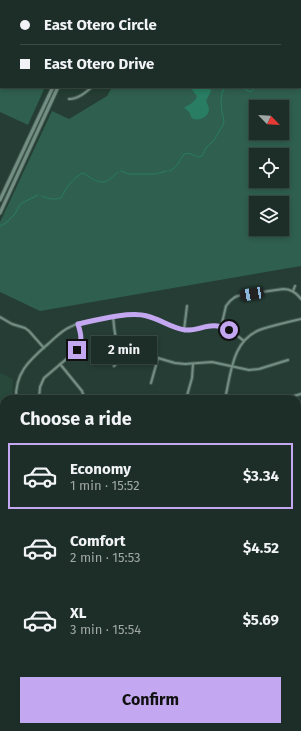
<!DOCTYPE html>
<meta charset="utf-8">
<style>
:root{--surface:#1c2e27;--page:#25362f;--text:#f1f3f6;--muted:#a0a8a7;--line:#3a4a44;--accent:#c4a7f1}
body{margin:0;font-family:"Fira Sans",sans-serif;background:var(--page);color:var(--text);height:100vh;display:flex;flex-direction:column;font-size:15px;white-space:nowrap}
*{box-sizing:border-box;margin:0}
p{font-size:13px;color:var(--muted)}
.icon{flex:none;width:22px;height:22px;fill:none;stroke:currentColor;stroke-width:2;stroke-linecap:round;stroke-linejoin:round}
.map{position:relative;flex:1;overflow:hidden}
.side{position:absolute;left:0px;top:395px;width:301px;height:336px;display:flex;flex-direction:column;background:var(--surface);border-radius:12px 12px 0 0;box-shadow:0 2px 6px #0003,0 0 0 1px var(--line)}
.side>*{flex:none}
.guide{position:absolute;left:0px;top:0px;width:301px;height:88px;box-shadow:0 2px 6px #0003,0 0 0 1px var(--line);display:grid;align-content:center;height:88px;padding:0 20px;background:var(--surface)}
.needle{width:26px;rotate:115deg}
.buttons{position:absolute;left:249px;top:100px;display:grid;gap:8px}
.buttons a{display:grid;place-items:center;width:40px;height:40px;border-radius:0px;background:var(--surface);box-shadow:0 2px 6px #0003,0 0 0 1px var(--line);font-size:20px}
.end{position:absolute;width:18px;height:18px;margin:-9px;border:5px solid #c4a7f1;background:#111;box-shadow:0 0 0 2px #111}
.from{border-radius:50%}
.bubble{position:absolute;height:28px;border-radius:0px;background:var(--surface);box-shadow:0 2px 6px #0003,0 0 0 1px var(--line);font-size:13px;font-weight:700;line-height:28px;text-align:center}
.car{position:absolute;width:12px;height:24px;margin:-12px -6px;border-radius:5px;box-shadow:0 0 3px 1px #0007;background:linear-gradient(#222 24%,#8ab4d8 0 40%,#222 0 76%,#8ab4d8 0 86%,#222 0)}
.guide b{display:flex;align-items:center;gap:14px;height:38px;font-size:15px}
.guide b+b{border-top:1px solid var(--line)}
.guide i{width:10px;height:10px;background:var(--text)}
ul{padding:0;list-style:none}
li{display:flex;align-items:center;gap:12px;height:66px;margin:0 8px 6px;padding:0 12px;border:2px solid transparent;border-radius:0px}
li div{flex:1}
li b{display:block;font-size:15px}
li em{font-style:normal;font-weight:700}
li.current{border-color:var(--accent)}
li>.icon{width:36px;height:36px;stroke-width:1.5}
h2{padding:0 20px;font-size:18px;line-height:48px}
.button{display:flex;gap:8px;margin-top:auto;padding:8px 20px}
.button a{flex:1;height:46px;border-radius:0px;background:var(--accent);color:#111;font-size:16px;font-weight:700;line-height:46px;text-align:center}
.map>svg:first-child{display:block}
.built{fill:#28483c}
.green{fill:#2f5f4e;fill-rule:evenodd}
.water{fill:#287d62}
.lines{fill:none;stroke-linecap:round;stroke-linejoin:round}
.stream{stroke:#287d62;stroke-width:1}
.minor-casing{stroke:#435951;stroke-width:4}
.secondary-casing{stroke:#435951;stroke-width:5}
.minor{stroke:#738e83;stroke-width:2}
.secondary{stroke:#738e83;stroke-width:3}
.route{stroke:#c4a7f1;stroke-width:5}
</style>
<div class="map">
<svg width="301" height="731" viewBox="0 0 301 731">
<rect width="100%" height="100%" fill="#253d34"/>
<!-- built -->
<g class="built">
<path d="M0,373l13,6 -1,20h-8v53l-4,8z"/>
<path d="M4,481v67l-4,-1v-61l2,-4z"/>
</g>
<!-- green -->
<g class="green">
<path d="M0,0h85v1h-84v86h44l-17,38 -28,-13z"/>
<path d="M153,0h148v266l-261,45 -40,-19v-70l52,-111 17,8 38,-23 5,-9h188v-86h-147zM256,107h26v26h-26zM256,155h26v26h-26zM256,203h26v26h-26z"/>
</g>
<!-- water -->
<path class="water" d="M194,87h16l1,4 -5,10c1,2 3,6 3,9 0,6 -9,11 -15,9 -4,-1 -3,-4 -5,-7 -1,-1 -4,-4 -5,-4 5,-4 11,-5 13,-12l-5,-6z"/>
<g class="lines">
<!-- stream -->
<g class="stream">
<path d="M300,25h1"/>
<path d="M242,87l4,3 5,2 2,-2 2,-3"/>
<path d="M121,171l8,3h26l12,-3"/>
<path d="M169,171c8,-3 11,-11 15,-17 6,-2 10,2 14,3l4,-1 4,-8 8,-8 9,-15 1,-4 -2,-9 -1,-10 1,-9 3,-6"/>
<path d="M42,196c6,3 12,4 19,2 2,-3 3,-6 5,-9 3,-5 11,-14 17,-16 8,4 17,14 27,6 3,-2 5,-5 8,-7"/>
<path d="M0,226l6,-3 9,-9 5,-10 18,-9"/>
<path d="M0,559l4,1"/>
<path d="M223,727l4,4"/>
</g>
<!-- minor casing -->
<g class="minor-casing">
<g id="minor">
<path d="M122,0l2,1"/>
<path d="M134,1l1,-1"/>
<path d="M69,99c9,0 16,-6 23,-12"/>
<path d="M293,291l2,-5"/>
<path d="M0,317l12,7 13,4 4,3 15,17"/>
<path d="M113,317c2,13 0,26 14,32l48,14 10,1 27,-2 37,8 10,-1 29,-9"/>
<path d="M221,327l5,-21 4,-5 5,-4 6,-2 42,-6c8,0 13,3 18,10"/>
<path d="M184,330l3,-24"/>
<path d="M60,364l22,27 2,6"/>
<path d="M114,366l4,-4 6,-15"/>
<path d="M151,383l7,-25"/>
<path d="M16,399c-1,-27 14,-39 32,-55 7,-6 13,-13 22,-17 9,-5 19,-6 29,-7 13,-3 27,-6 40,-5 15,1 27,12 43,14 8,2 15,-1 24,-3 15,-3 27,6 38,15"/>
<path d="M39,399l1,-12 4,-9 33,-28c6,-9 4,-16 1,-26"/>
<path d="M186,399l6,-21 1,-14"/>
<path d="M225,399c6,-26 7,-60 37,-70 13,-4 26,-7 39,-10"/>
<path d="M283,399l18,-5"/>
<path d="M297,456l4,3"/>
<path d="M0,468l4,-9"/>
<path d="M0,479l4,-8"/>
<path d="M297,493l4,2"/>
<path d="M4,574c-4,9 -4,24 0,34"/>
<path d="M297,574l4,-2"/>
<path d="M297,580l4,6"/>
<path d="M0,627l4,-2"/>
<path d="M0,649l4,10"/>
<path d="M0,685l3,1"/>
<path d="M297,689l2,-15 2,-6"/>
<path d="M0,725l4,-2"/>
<path d="M52,727v4"/>
<path d="M251,727l1,4"/>
<path d="M279,727l4,4"/>
<path d="M32,731v-4"/>
<path d="M92,731l2,-4"/>
<path d="M141,731c8,-4 18,-4 26,0"/>
<path d="M172,731l2,-4"/>
<path d="M272,731l3,-4"/>
<path d="M300,731l1,-1"/>
</g>
</g>
<!-- secondary casing -->
<g class="secondary-casing">
<g id="secondary">
<path d="M93,1l1,-1"/>
<path d="M98,1l1,-1"/>
<path d="M0,200l53,-113"/>
<path d="M0,213l58,-126"/>
<path d="M0,471l4,1"/>
<path d="M297,611l4,2"/>
</g>
</g>
<!-- minor -->
<use href="#minor" class="minor"/>
<!-- secondary -->
<use href="#secondary" class="secondary"/>
</g>
<g class="lines">
<!-- route -->
<path class="route" d="M77,350c6,-9 4,-16 1,-26 18,-4 52,-13 69,-8 13,3 24,12 38,14 17,1 25,-10 44,0"/>
</g>
</svg>
<div class="buttons">
<a><svg class="needle" viewBox="-14 -14 28 28"><path d="M0-13l5 13h-10z" fill="#e53935"/><path d="M0 13l5-13h-10z" fill="#a0a8a7"/></svg></a>
<a><svg class="icon" aria-label="locate" viewBox="0 0 24 24"><circle cx="12" cy="12" r="6"/><path d="M12 2v4M12 18v4M2 12h4M18 12h4"/></svg></a>
<a><svg class="icon" aria-label="layers" viewBox="0 0 24 24"><path d="M12 4l9 5-9 5-9-5zM3 14l9 5 9-5"/></svg></a>
</div>
<i class="end from" style="left:229px;top:330px"></i>
<i class="end" style="left:77px;top:350px"></i>
<div class="bubble" style="left:91px;top:336px;width:66px">2 min</div>
<i class="car" style="left:252px;top:294px;rotate:260deg"></i>
<div class="guide">
<b><i class="from"></i>East Otero Circle</b>
<b><i></i>East Otero Drive</b>
</div>
<section class="side">
<h2>Choose a ride</h2>
<ul>
<li class="current"><svg class="icon" aria-label="car" viewBox="0 0 24 24"><path d="M5 17H2v-5l4-1 3-4h7l3 4 3 1v5h-3M9 17h6M6 11h13"/><circle cx="7" cy="17" r="2"/><circle cx="17" cy="17" r="2"/></svg><div><b>Economy</b><p>1 min · 15:52</p></div><em>$3.34</em></li>
<li><svg class="icon" aria-label="car" viewBox="0 0 24 24"><path d="M5 17H2v-5l4-1 3-4h7l3 4 3 1v5h-3M9 17h6M6 11h13"/><circle cx="7" cy="17" r="2"/><circle cx="17" cy="17" r="2"/></svg><div><b>Comfort</b><p>2 min · 15:53</p></div><em>$4.52</em></li>
<li><svg class="icon" aria-label="car" viewBox="0 0 24 24"><path d="M5 17H2v-5l4-1 3-4h7l3 4 3 1v5h-3M9 17h6M6 11h13"/><circle cx="7" cy="17" r="2"/><circle cx="17" cy="17" r="2"/></svg><div><b>XL</b><p>3 min · 15:54</p></div><em>$5.69</em></li>
</ul>
<div class="button"><a>Confirm</a></div>
</section>
</div>
